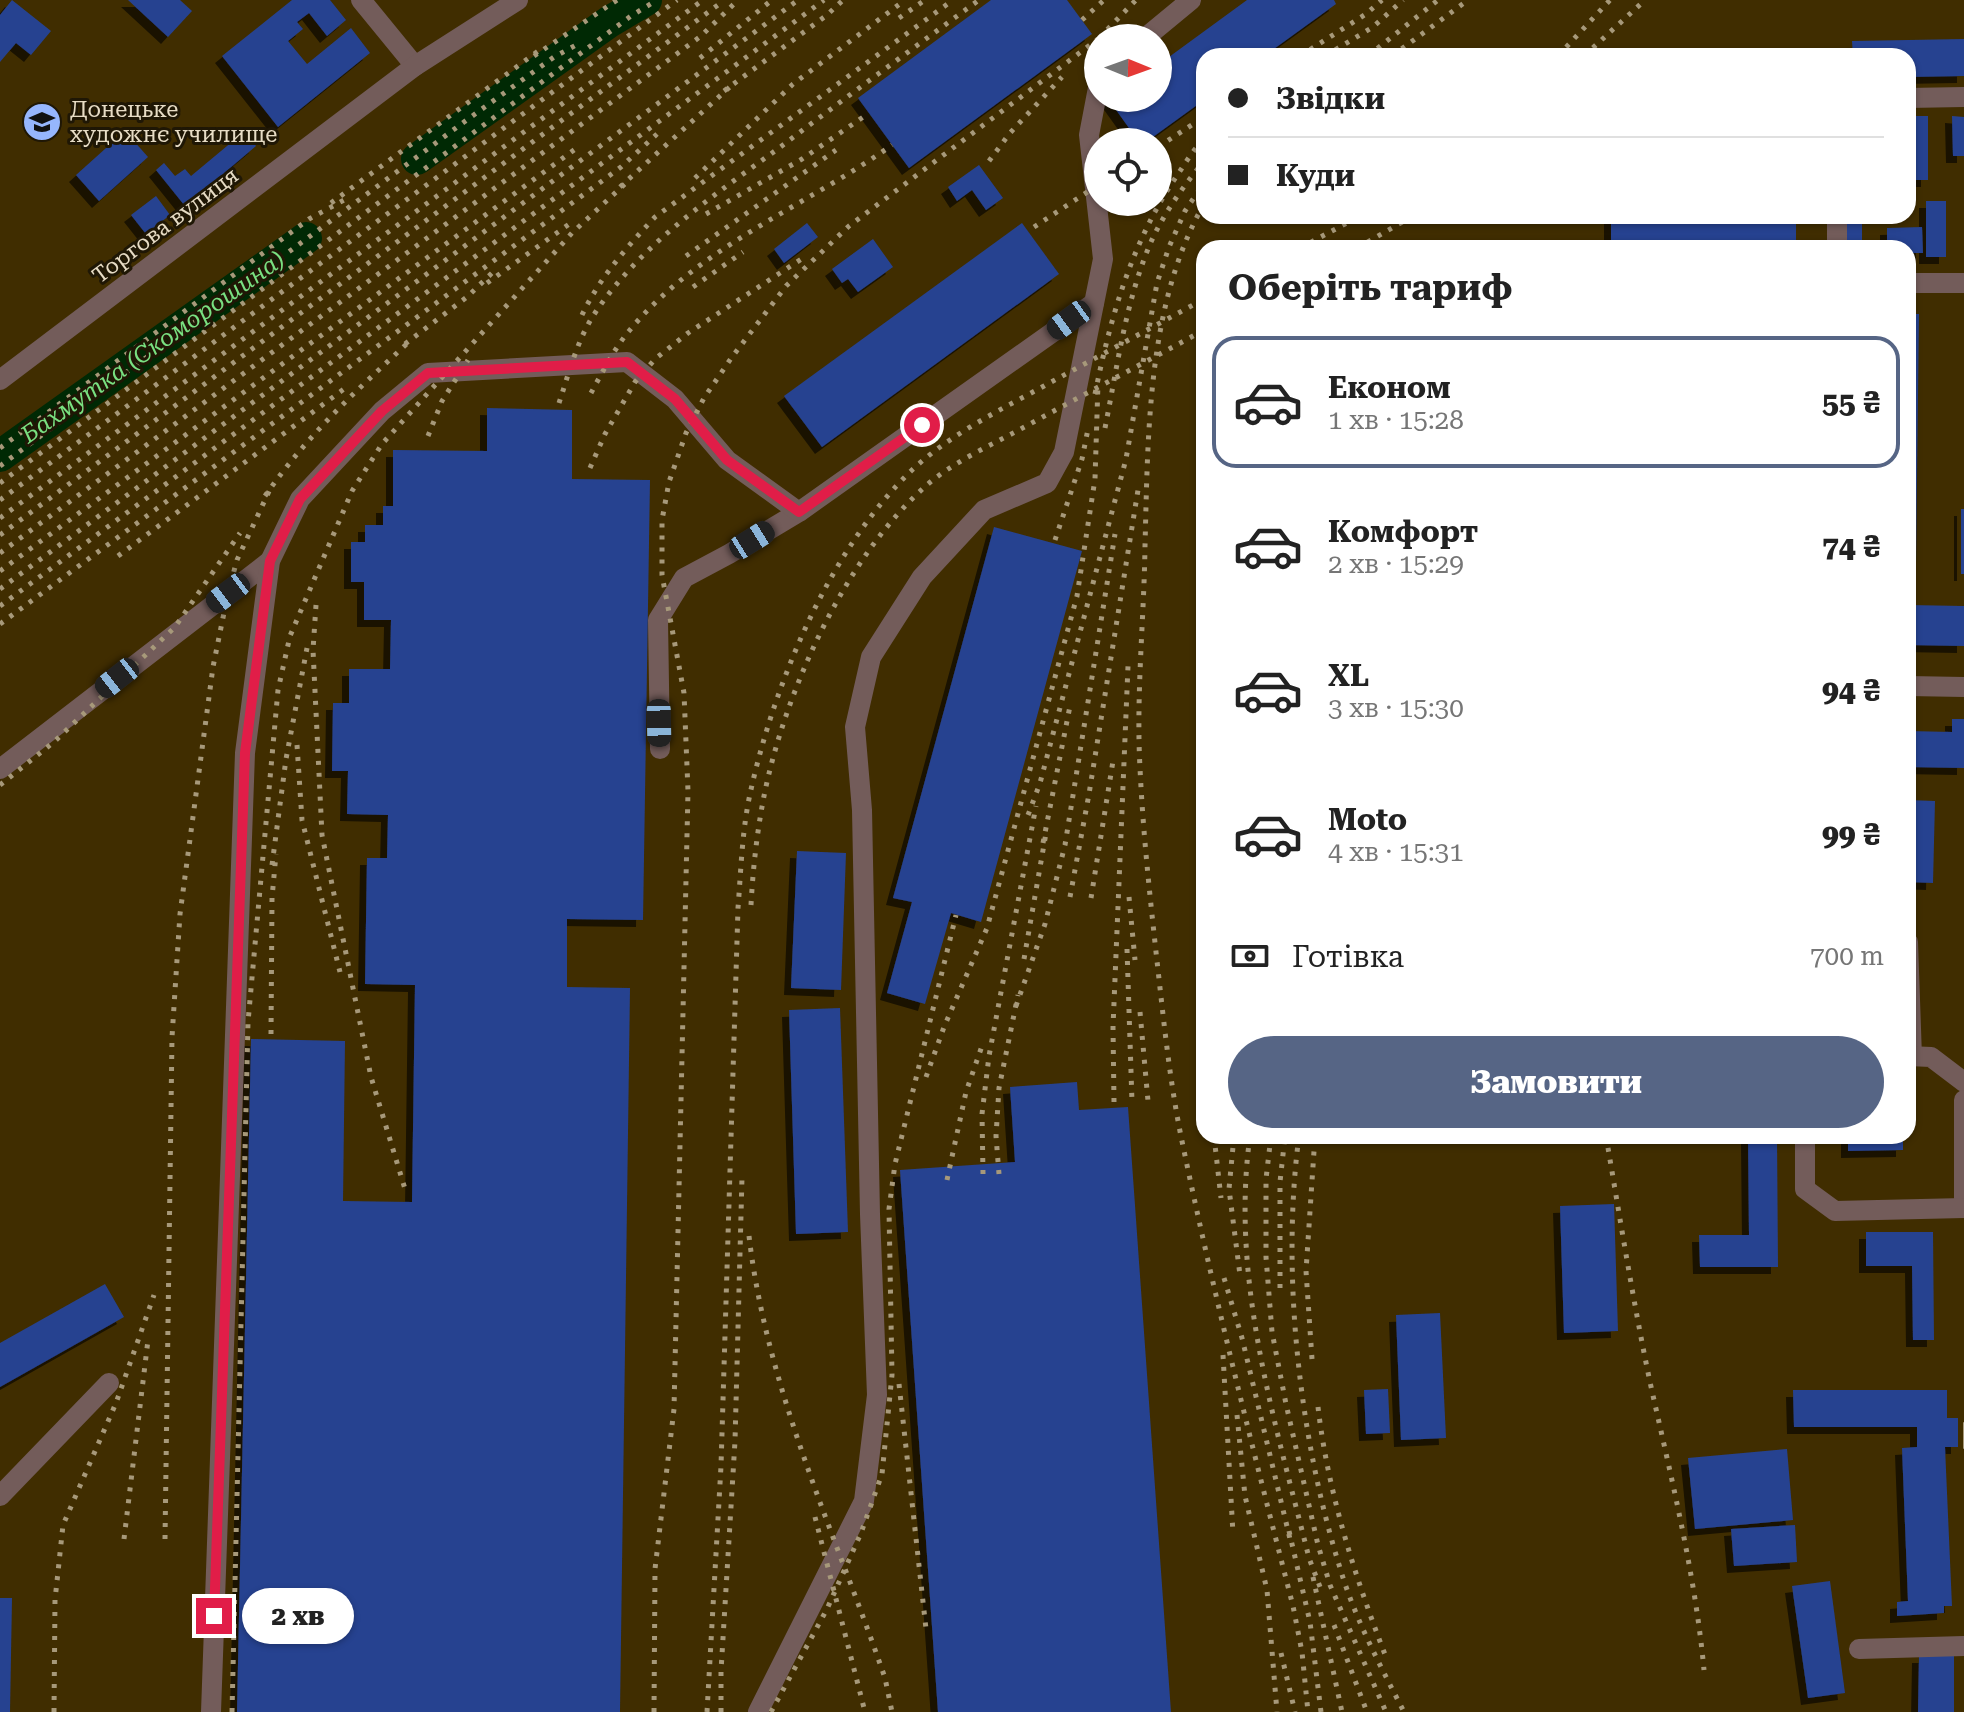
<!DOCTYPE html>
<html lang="uk">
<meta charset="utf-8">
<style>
:root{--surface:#fff;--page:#f6f6f6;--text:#222;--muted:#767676;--line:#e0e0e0;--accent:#566585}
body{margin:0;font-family:"Roboto Serif",serif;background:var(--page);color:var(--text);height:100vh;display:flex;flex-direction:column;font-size:30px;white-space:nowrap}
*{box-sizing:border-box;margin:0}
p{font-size:26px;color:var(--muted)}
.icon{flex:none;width:44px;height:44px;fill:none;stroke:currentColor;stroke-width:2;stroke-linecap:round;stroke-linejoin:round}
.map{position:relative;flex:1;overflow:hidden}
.side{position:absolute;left:1196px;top:240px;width:720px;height:904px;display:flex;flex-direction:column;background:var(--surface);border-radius:24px;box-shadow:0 2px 6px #0004}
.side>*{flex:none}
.hud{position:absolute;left:1196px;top:48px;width:720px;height:176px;border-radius:24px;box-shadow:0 2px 6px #0004;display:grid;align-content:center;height:176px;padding:0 32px;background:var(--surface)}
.needle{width:52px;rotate:91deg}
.controls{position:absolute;left:1084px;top:24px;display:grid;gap:16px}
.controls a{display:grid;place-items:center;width:88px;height:88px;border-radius:50%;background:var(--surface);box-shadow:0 2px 6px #0004;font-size:40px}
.end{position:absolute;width:36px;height:36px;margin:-18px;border:10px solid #e11d48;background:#fff;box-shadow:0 0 0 4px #fff}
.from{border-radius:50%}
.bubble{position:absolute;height:56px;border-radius:28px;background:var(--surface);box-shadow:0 2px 6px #0004;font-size:26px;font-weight:800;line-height:56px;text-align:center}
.car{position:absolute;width:24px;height:48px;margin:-24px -12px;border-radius:10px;box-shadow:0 0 6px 2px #0007;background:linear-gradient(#222 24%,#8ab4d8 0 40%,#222 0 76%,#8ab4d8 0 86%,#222 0)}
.hud b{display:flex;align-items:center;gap:28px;height:76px;font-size:30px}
.hud b+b{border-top:2px solid var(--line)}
.hud i{width:20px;height:20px;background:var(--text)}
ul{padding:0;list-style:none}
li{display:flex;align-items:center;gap:24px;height:132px;margin:0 16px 12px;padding:0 16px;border:4px solid transparent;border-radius:24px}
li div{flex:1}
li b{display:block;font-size:30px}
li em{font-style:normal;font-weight:800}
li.on{border-color:var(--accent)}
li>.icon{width:72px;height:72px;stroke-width:1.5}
h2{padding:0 32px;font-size:36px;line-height:96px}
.pay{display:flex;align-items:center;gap:20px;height:88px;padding:0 32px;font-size:30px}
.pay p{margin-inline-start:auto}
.cta{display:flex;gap:16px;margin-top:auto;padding:16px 32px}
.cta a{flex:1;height:92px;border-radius:48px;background:var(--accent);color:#fff;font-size:32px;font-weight:800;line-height:92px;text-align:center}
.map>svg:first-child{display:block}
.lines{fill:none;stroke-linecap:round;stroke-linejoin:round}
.river{stroke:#002904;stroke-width:32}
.building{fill:#264290;filter:url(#shadow)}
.minor{stroke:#735c5a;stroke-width:20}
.tram{stroke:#a7997a;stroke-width:2}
.rail{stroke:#a7997a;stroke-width:5;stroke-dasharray:4 8;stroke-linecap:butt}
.route{stroke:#e11d48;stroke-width:10}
.labels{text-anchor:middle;stroke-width:6;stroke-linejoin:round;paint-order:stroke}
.poi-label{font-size:22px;fill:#e7dcc5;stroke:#1f1705;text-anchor:start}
.street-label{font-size:22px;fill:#e7dcc5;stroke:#1f1705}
.water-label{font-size:24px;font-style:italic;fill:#79e081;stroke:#1f1705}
</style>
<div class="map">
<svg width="1964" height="1712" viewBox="0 0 1964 1712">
<defs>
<filter id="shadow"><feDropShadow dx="-7" dy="7" stdDeviation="0" flood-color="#0009"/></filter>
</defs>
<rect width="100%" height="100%" fill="#402d00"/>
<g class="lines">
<!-- river -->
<g class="river">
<path d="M417,159l192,-137 37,-22"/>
<path d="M0,456l306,-218"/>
</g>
</g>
<!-- building -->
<g class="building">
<path d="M12,0l39,31 -20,24 -15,-12 -16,19v-47z"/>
<path d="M128,0h52l12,11 -24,26z"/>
<path d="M292,0h38l16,20 -19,16 -18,-23 -12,9 6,7 -15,12 19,23 44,-36 19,25 -92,74 -56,-71z"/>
<path d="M991,0h76l25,34 -183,134 -51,-70z"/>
<path d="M1247,0h87l2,4 -72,52h-60v44l-58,42h-7l-30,-42 3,-2h46v-33z"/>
<path d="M1964,39v37l-56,1v-21h-55l-1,-15z"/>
<rect x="1908" y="116" width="20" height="64"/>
<path d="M1952,116l12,1v39h-11z"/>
<path d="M125,131l23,26 -49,44 -23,-26z"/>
<path d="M245,131l11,15 -71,60 -29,-36 8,-7 11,13 10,-7 6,7z"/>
<path d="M979,165l24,33 -17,12 -14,-20 -15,11 -9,-14z"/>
<path d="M156,196l14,19 -24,19 -15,-19z"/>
<rect x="1926" y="201" width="20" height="56"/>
<rect x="1611" y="216" width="185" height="32"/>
<path d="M807,223l11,14 -34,26 -10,-14z"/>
<path d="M1022,223l37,51 -237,173 -38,-51z"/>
<rect x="1844" y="223" width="18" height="25"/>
<path d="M1922,227l1,26h-15v-5h-21v-20z"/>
<path d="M873,239l20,28 -35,25 -10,-13 -6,4 -10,-14z"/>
<path d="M1908,314h11l-3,250h-8z"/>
<path d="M487,408l85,2v69l78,1 -7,440 -76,-1v68l63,1 -10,724h-383l14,-673 94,2 -2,160 69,1 3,-217 -50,-1 2,-126h20l1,-43 -41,-1 1,-43h-16l1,-68h16v-34h41l1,-49h-27v-38h-13v-40h14v-17h18v-19h10v-56l94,1z"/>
<rect x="1961" y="509" width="3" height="65"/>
<path d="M994,527l88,24 -101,371 -30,-9 -26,91 -38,-11 25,-91 -19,-4z"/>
<path d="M1908,605l56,1v40l-56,-1z"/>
<path d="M1952,719h12v49l-56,-1v-36l44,1z"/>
<path d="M1908,800l27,1 -2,82 -25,-1z"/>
<path d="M797,851l49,2 -5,137 -50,-2z"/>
<path d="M840,1008l8,224 -52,2 -7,-224z"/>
<path d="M1077,1082l2,28 49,-3 43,605h-233l-38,-542 115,-8 -5,-75z"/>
<path d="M1748,1136h29l1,131h-78l-1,-32h50z"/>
<path d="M1848,1136h55v14l-55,1z"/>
<path d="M1614,1204l4,127 -54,2 -4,-127z"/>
<path d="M1866,1232h67l1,108h-21l-1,-74h-46z"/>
<path d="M105,1284l19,33 -124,70v-44z"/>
<path d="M1440,1313l6,125 -45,2 -5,-125z"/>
<path d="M1388,1389l2,44 -24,1 -2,-44z"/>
<path d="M1793,1390h154v28h11v29h-13l7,159h-8v7l-47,3v-14l11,-1 -6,-153 15,-1v-20h-123z"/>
<path d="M1787,1449l6,71 -98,9 -7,-71z"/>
<path d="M1795,1525l2,37 -63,4 -3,-37z"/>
<path d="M1830,1581l15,112 -37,5 -16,-112z"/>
<path d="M0,1598h12l-2,114h-10z"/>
<path d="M1919,1656h35v56h-36z"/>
</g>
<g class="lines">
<!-- minor -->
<g class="minor">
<path d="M361,0l54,66"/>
<path d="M1145,38l46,-38"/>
<path d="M1908,98l56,-1"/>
<path d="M1837,248v-32"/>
<path d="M1908,283h56"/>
<path d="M0,380l415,-314 103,-66"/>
<path d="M1908,686l56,1"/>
<path d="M660,749l-2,-129 26,-42 45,-24 70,-42 295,-209"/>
<path d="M0,769l270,-208"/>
<path d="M1908,942l4,115"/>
<path d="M1908,1056l23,1 33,25"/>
<path d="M1964,1100v98"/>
<path d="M1805,1136v53l30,22 129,-3"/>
<path d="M0,1496l109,-113"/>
<path d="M1859,1649l105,-3"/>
<path d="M211,1712l34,-959 25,-192 30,-62 82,-88 46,-38 199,-11 48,37 52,61 72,52"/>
<path d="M758,1712l106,-211 13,-106 -7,-181 -8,-404 -7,-83 16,-70 51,-80 62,-67 63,-27 17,-31 39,-193 -14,-124 9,-47"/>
</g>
<!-- tram -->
<path class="tram" d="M1964,1423v25"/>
<!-- rail -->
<g class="rail">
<path d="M899,18l26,-18"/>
<path d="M1082,20l22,-20"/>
<path d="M1099,38l37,-38"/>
<path d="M534,56l83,-56"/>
<path d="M1300,56l66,-42 16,-14"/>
<path d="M1325,56l48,-29 30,-27"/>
<path d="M1368,56l70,-56"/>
<path d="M1392,56l76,-56"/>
<path d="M1558,56l52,-56"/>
<path d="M1584,56l61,-56"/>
<path d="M700,58l72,-58"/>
<path d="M724,91l103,-76 16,-15"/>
<path d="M1158,147l46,-30"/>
<path d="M989,161l21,-28 52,-56"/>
<path d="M695,178l98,-94 112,-84"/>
<path d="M620,187l113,-103"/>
<path d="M331,203l210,-154"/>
<path d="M1204,204c-57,99 -56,231 -59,342 -1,74 -9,149 -5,222 3,65 10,129 17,193 7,62 13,124 26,185 32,154 71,308 110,460l9,46 6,60"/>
<path d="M706,214l96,-55 67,-46"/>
<path d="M1034,227l64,-42"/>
<path d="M1300,248l60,-32"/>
<path d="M1357,248l56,-32"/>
<path d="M686,256l150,-106"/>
<path d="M487,283l85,-61"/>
<path d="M693,287l50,-35"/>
<path d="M582,315c18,-38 45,-68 73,-98l298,-217"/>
<path d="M405,344l62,-47 25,-24"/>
<path d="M591,393c11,-20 23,-44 38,-62 69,-84 177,-125 263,-186"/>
<path d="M1095,394c16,-79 37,-153 83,-220 8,-12 16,-25 26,-35"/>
<path d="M559,403c10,-30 18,-63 36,-90 45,-68 118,-117 184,-165 66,-50 133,-99 200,-148"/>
<path d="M1105,428c12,-60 20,-122 43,-179 13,-32 34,-61 56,-88"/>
<path d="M428,436l14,-35 26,-41"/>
<path d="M0,448l309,-229 35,-19"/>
<path d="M0,466l464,-344 90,-65 24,-13"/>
<path d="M590,468l15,-34 30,-52 20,-23 33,-26 115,-75"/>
<path d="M0,483l631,-467 26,-16"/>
<path d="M265,496c43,-62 92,-106 147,-157"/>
<path d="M0,500l677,-500"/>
<path d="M0,518l703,-518"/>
<path d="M0,535l722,-533"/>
<path d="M1055,540l27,-81 6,-30"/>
<path d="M0,553l701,-517 37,-36"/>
<path d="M118,556l226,-167"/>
<path d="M0,571l578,-424"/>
<path d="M0,589l798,-589"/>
<path d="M316,605l-3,45 9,185 49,242 34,112"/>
<path d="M0,606l824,-606"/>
<path d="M0,624l621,-457 36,-33"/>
<path d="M297,745l5,75 38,152"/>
<path d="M0,785l55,-44 120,-114 65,-94"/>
<path d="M1028,815l12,-32 86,-324 31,-176 12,-36 16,-36 19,-28"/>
<path d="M1043,843l27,-137"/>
<path d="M272,865l14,-106 21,-111"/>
<path d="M1070,897l19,-103 49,-304"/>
<path d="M1129,897l6,63"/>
<path d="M1091,898l22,-137"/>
<path d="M751,905c2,-37 6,-73 13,-109 21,-105 82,-241 164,-312 26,-22 59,-37 89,-53 62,-34 125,-67 187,-101"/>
<path d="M1127,949l5,153"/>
<path d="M1024,959l22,-126"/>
<path d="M1016,1006l29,-82 20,-79 50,-311"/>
<path d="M1140,1012l8,89"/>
<path d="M271,1034l1,-136 4,-44"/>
<path d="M926,1077l18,-50 43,-99 90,-332 18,-117 3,-96"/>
<path d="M1114,1102l-1,-75 15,-361"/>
<path d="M1214,1136l7,62"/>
<path d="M1234,1136l-5,53 11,86"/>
<path d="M1250,1136c-20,143 25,285 59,422l11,29"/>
<path d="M1271,1136l-5,43v78l6,75 14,72 32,141 12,40 56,127"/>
<path d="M1299,1136c-18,136 0,301 41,432 15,51 40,97 64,144"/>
<path d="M1606,1136c14,82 27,165 44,246 21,95 45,191 54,288"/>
<path d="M983,1174l-1,-60 7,-58 47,-250"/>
<path d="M999,1174l-3,-38 3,-48 19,-93"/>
<path d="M947,1180l19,-88 17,-49"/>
<path d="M749,1236c18,154 86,297 136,442l7,34"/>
<path d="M1224,1278l18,60 48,201"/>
<path d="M1280,1288v-106l5,-46"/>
<path d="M1223,1355l10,179"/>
<path d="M1312,1359l-6,-88 9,-135"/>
<path d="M899,1384l27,245"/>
<path d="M1318,1407c10,86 37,170 68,250"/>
<path d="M1237,1415l8,81 22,94 10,122"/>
<path d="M815,1517l50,195"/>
<path d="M1289,1531l21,91 11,90"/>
<path d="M124,1539l24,-199"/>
<path d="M165,1539l7,-502 8,-123 33,-247 15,-74 9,-33 34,-73"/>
<path d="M1313,1577l29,135"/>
<path d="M1334,1625l33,87"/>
<path d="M1281,1653l14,59"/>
<path d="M54,1712l1,-112 8,-75 53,-122 38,-108"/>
<path d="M232,1712l16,-690 30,-332 12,-54 62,-145 30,-47 190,-211 56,-52"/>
<path d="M654,1712l1,-143 19,-160 14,-618 -4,-98 -22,-118v-55l7,-38 17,-49 18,-35 28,-41 54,-71 63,-60 249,-187"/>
<path d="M707,1712l14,-246 17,-558c3,-38 4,-77 12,-114 24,-110 79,-244 161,-323 38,-36 87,-60 133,-85 53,-29 107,-58 160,-87"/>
<path d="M721,1712v-41l14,-230 7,-264"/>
<path d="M771,1712l56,-103 34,-76 21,-59 10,-99 -3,-166 6,-45 61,-249"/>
</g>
</g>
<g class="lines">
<!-- route -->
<path class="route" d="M214,1616l31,-863 25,-192 30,-62 82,-88 46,-38 199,-11 48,37 52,61 72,52 123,-87"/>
</g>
<!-- icons -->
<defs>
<g id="university-disc" transform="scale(2)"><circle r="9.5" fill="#96b6fd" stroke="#1f1705"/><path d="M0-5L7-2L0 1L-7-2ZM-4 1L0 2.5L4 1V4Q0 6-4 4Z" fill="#111"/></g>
</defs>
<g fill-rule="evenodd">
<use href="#university-disc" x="42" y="122"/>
</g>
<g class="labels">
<!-- poi labels -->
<g class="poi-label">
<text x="70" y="117">Донецьке<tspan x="70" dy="25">художнє училище</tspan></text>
</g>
<!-- street labels -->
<g class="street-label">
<text transform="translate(165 225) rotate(-37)" y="8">Торгова вулиця</text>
</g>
<!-- water labels -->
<g class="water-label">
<text transform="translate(153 347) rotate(-35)" y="8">Бахмутка (Скоморошина)</text>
</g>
</g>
</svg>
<div class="controls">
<a><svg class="needle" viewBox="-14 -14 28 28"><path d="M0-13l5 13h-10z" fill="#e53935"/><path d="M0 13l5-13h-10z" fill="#767676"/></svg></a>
<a><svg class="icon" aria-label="locate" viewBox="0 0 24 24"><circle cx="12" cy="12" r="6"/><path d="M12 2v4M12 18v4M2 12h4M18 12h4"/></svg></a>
</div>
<i class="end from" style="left:922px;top:425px"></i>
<i class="end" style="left:214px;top:1616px"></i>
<div class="bubble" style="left:242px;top:1588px;width:112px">2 хв</div>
<i class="car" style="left:1069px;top:320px;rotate:234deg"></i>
<i class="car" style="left:752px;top:540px;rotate:58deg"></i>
<i class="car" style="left:228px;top:593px;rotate:233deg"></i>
<i class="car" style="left:117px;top:678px;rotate:232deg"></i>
<i class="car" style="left:659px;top:723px;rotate:179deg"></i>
<div class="hud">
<b><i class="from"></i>Звідки</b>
<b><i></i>Куди</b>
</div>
<section class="side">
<h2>Оберіть тариф</h2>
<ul>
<li class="on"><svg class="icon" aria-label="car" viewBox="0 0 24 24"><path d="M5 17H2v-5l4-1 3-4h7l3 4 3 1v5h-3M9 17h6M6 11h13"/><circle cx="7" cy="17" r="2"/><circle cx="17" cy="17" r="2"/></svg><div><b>Економ</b><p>1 хв · 15:28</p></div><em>55 ₴</em></li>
<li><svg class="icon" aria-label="car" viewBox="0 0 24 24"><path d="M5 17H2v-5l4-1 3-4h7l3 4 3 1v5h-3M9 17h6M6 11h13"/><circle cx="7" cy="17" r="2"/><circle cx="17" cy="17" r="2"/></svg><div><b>Комфорт</b><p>2 хв · 15:29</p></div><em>74 ₴</em></li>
<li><svg class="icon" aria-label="car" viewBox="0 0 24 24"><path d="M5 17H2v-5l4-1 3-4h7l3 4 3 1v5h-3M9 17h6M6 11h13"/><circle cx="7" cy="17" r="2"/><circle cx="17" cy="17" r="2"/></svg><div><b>XL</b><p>3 хв · 15:30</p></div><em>94 ₴</em></li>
<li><svg class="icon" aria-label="car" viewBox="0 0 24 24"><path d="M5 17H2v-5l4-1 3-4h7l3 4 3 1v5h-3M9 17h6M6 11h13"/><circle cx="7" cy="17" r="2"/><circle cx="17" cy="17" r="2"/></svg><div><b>Moto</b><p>4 хв · 15:31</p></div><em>99 ₴</em></li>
</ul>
<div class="pay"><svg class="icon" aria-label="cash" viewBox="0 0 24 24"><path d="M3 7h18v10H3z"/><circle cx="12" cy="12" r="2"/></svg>Готівка<p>700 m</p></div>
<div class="cta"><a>Замовити</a></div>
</section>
</div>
